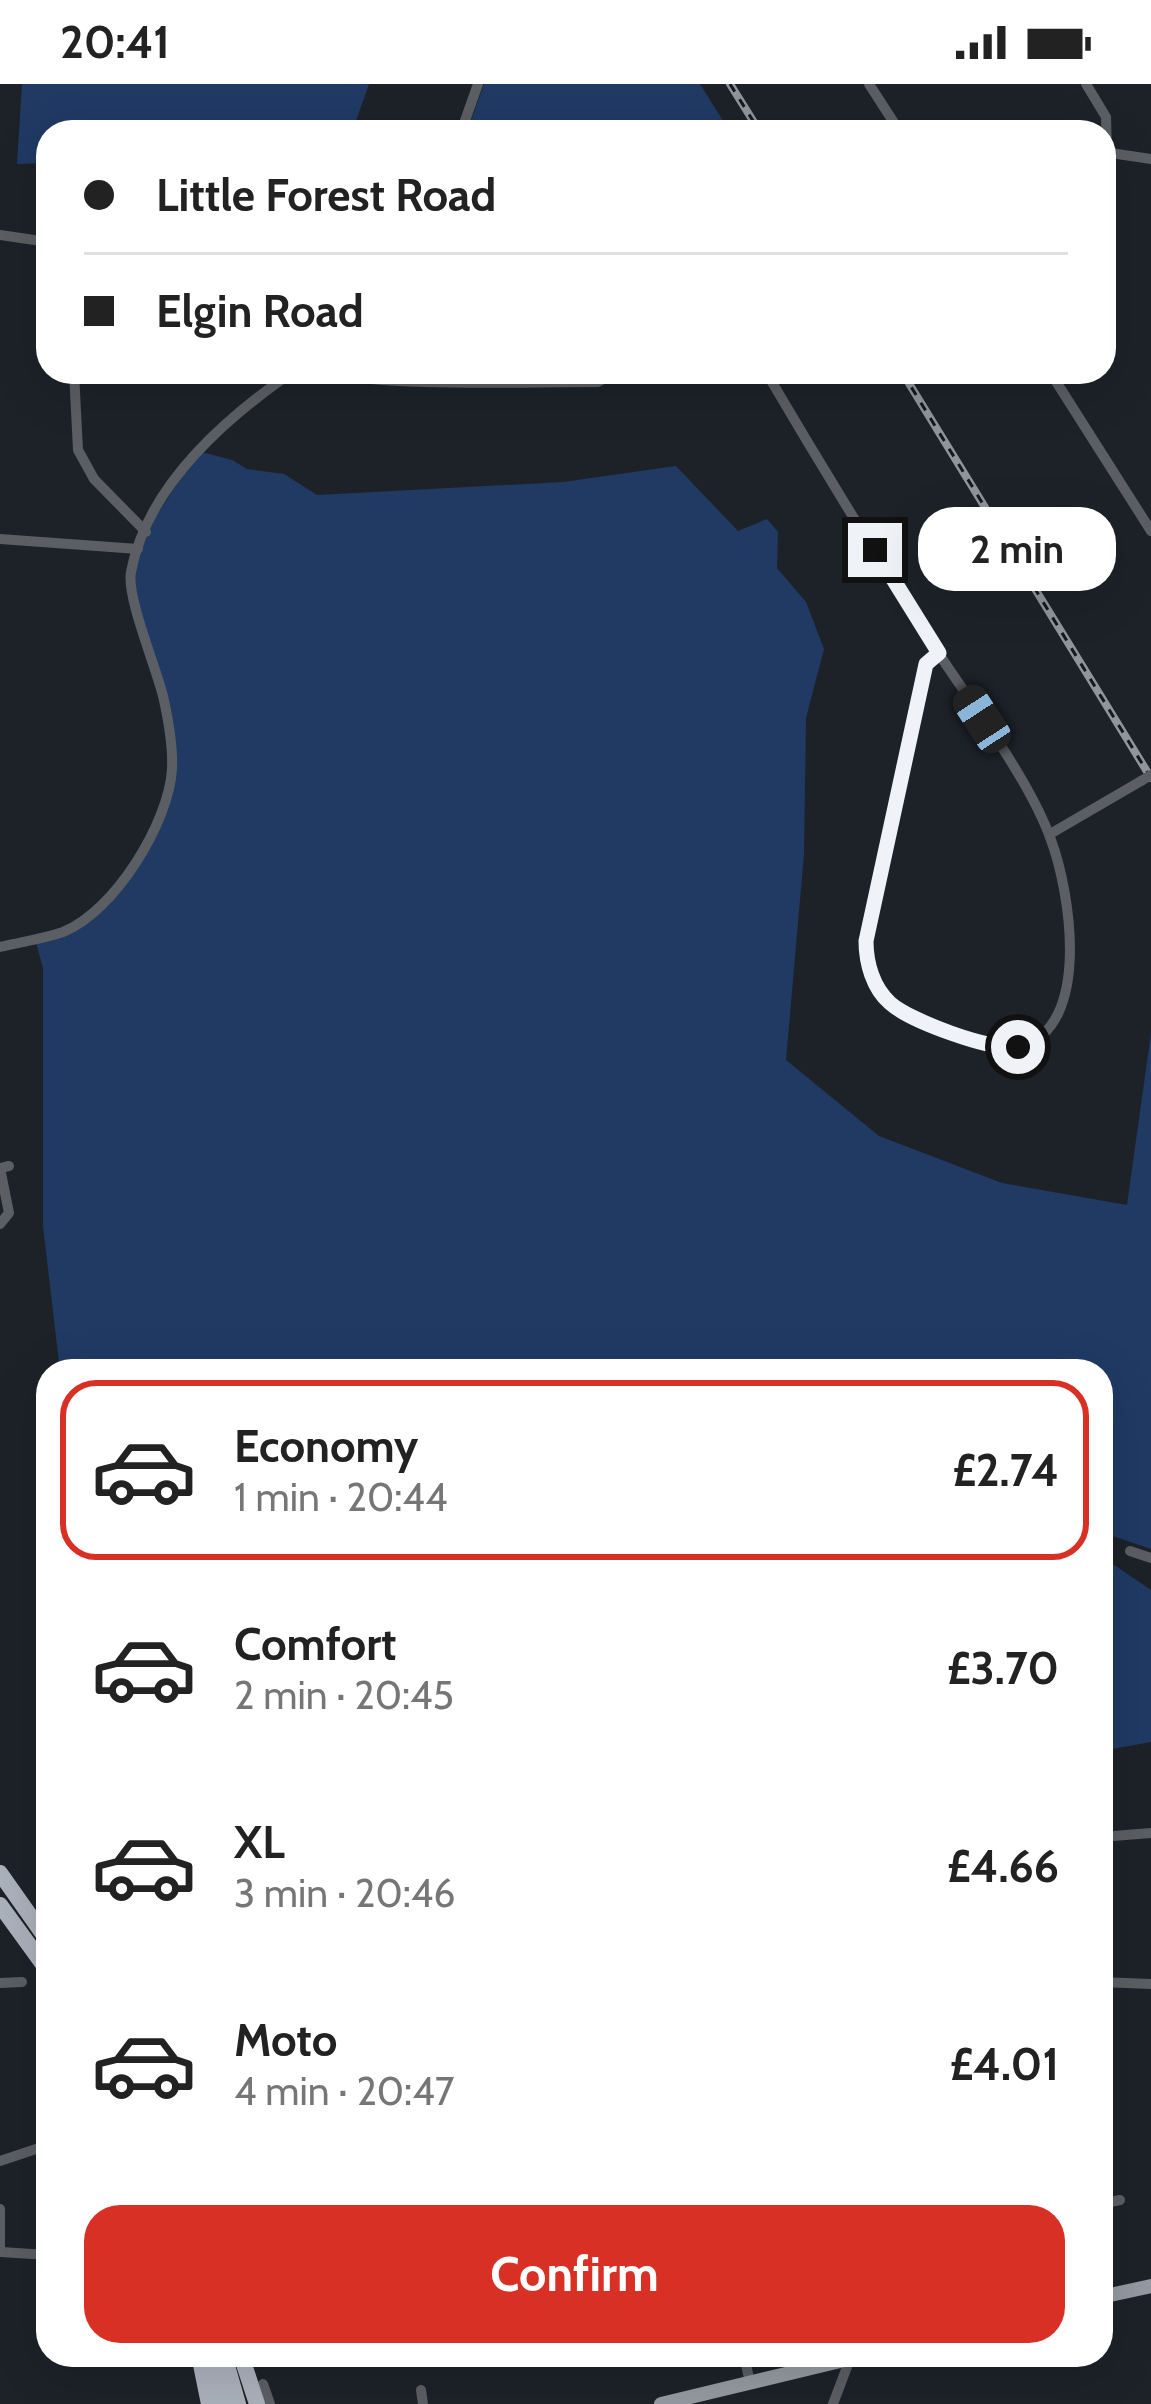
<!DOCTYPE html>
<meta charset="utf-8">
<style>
:root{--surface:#fff;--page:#f2f2f2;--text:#222;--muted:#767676;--line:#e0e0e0;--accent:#d93025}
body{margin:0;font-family:Cabin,sans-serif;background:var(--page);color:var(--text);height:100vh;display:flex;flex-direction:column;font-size:45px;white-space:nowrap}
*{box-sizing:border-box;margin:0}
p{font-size:39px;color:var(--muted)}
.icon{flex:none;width:66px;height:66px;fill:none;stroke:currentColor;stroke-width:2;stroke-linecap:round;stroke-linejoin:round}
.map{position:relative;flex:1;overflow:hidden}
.panel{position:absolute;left:36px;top:1275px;width:1077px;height:1008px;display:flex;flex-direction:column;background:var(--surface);border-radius:36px;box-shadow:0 12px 48px #0002}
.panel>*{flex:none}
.banner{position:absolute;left:36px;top:36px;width:1080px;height:264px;border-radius:36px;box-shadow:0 12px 48px #0002;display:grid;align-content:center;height:264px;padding:0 48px;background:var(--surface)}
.end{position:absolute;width:54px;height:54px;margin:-27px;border:15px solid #eff2f7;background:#111;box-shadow:0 0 0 6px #111}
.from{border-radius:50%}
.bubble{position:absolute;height:84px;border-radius:36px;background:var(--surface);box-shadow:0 12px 48px #0002;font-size:39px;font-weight:700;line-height:84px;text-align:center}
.car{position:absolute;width:36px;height:72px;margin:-36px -18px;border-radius:15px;box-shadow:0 0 9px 3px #0007;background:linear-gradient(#222 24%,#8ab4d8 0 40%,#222 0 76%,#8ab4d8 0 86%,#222 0)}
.banner b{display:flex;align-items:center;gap:42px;height:114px;font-size:45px}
.banner b+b{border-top:3px solid var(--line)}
.banner i{width:30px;height:30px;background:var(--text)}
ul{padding:21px 0 0;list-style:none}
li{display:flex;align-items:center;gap:36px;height:180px;margin:0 24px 18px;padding:0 24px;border:6px solid transparent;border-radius:36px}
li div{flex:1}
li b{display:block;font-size:45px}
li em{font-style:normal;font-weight:700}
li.current{border-color:var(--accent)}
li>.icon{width:108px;height:108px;stroke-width:1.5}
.cta{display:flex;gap:24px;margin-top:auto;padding:24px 48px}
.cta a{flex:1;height:138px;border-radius:36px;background:var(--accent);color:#fff;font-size:48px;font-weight:700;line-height:138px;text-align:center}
.status{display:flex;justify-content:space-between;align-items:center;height:84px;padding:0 60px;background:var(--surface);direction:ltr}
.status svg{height:33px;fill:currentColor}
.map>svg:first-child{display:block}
.green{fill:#203a64}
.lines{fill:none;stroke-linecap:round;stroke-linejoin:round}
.minor{stroke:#5b5e62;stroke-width:10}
.major{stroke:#959aa2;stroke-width:14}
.highway{stroke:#acb2bc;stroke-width:16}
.rail-casing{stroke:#91959b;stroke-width:8}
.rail{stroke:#141920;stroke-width:3;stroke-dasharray:9;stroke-linecap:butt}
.minor-bridge{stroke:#5b5e62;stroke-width:10}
.route{stroke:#eff2f7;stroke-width:15}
</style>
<div class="status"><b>20:41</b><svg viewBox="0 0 49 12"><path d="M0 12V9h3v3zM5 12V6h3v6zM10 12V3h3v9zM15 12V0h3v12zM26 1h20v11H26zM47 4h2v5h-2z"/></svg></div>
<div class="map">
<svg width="1151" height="2320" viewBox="0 0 1151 2320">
<rect width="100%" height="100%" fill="#1d2229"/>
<!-- green -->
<g class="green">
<path d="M22,0h347l-17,48h-304v31l-31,1z"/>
<path d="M484,0h216l30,48h-263z"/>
<path d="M198,367l34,9 15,9 37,5 33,21 246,-13 113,-16 62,65 29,-12 11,13 -1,36 29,34 18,47 -18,69 -2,136 -18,206 93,76 123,47 125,22 24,-172v516l-50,-17v-161h-1041l-17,-145v-258l-8,-29 31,-8 30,-22 48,-59 28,-82 -8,-68 -35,-117 17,-51z"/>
<path d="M1101,1472l50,34v152l-50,9z"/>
</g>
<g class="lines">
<!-- minor -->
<g class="minor">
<path d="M869,0l31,48"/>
<path d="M1086,0l20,33 1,35"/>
<path d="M461,48l17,-48"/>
<path d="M1104,68l47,7"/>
<path d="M0,151l48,7"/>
<path d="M74,288l4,78 16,29 52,53"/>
<path d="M311,288c95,15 191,10 287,10l17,-10"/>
<path d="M766,288c57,97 116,193 177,288 34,51 88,123 108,180 19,51 41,185 -29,206 -28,8 -115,-25 -135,-47 -15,-15 -21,-37 -20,-58l59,-276 13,-12"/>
<path d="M1050,288l101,159"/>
<path d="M0,455l138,10"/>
<path d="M1050,750l91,-53"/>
<path d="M0,863c20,-5 43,-8 63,-15 51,-20 106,-109 109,-163 1,-23 -4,-51 -9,-73 -7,-29 -37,-100 -32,-124 15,-81 87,-147 150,-192l2,-8"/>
<path d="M0,1140l9,-11 -9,-45 9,-2"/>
<path d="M1130,1467l21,7"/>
<path d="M1101,1753l50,-4"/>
<path d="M1101,1898l50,2"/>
<path d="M0,1899l22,-1"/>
<path d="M0,2077l48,-16"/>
<path d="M1101,2120l19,-4"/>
<path d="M0,2125v43"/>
<path d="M1,2168l47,3"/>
<path d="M744,2271l6,28"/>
<path d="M263,2300l7,20"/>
<path d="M421,2306l2,14"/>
<path d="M833,2320l17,-45"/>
</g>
<!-- major -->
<g class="major">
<path d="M1101,2213l50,-11"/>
<path d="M661,2320l204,-49"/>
</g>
<!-- highway -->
<g class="highway">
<path d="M0,1789l48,68"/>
<path d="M0,1821l48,66"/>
<path d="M199,2271l10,49"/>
<path d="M211,2271l14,49"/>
<path d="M224,2271l14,49"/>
<path d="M241,2271l16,49"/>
</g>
<!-- rail casing -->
<g class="rail-casing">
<g id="rail">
<path d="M730,0l30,48"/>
<path d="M902,288l249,406"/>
</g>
</g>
<!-- rail -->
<use href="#rail" class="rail"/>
<!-- minor-bridge -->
<path class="minor-bridge" d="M1141,697l10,-6"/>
</g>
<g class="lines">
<!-- route -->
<path class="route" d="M875,466l64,103 -13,11 -60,277c0,22 7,47 24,62 20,18 101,48 128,44"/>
</g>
</svg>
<i class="end from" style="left:1018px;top:963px"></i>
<i class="end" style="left:875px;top:466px"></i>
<div class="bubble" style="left:918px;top:423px;width:198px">2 min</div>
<i class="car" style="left:982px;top:635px;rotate:327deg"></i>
<div class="banner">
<b><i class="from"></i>Little Forest Road</b>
<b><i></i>Elgin Road</b>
</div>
<section class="panel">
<ul>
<li class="current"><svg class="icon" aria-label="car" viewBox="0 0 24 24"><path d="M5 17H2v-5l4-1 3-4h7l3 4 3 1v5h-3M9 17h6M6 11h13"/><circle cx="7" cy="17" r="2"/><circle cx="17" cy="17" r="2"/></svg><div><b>Economy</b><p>1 min · 20:44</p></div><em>£2.74</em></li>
<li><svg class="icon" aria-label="car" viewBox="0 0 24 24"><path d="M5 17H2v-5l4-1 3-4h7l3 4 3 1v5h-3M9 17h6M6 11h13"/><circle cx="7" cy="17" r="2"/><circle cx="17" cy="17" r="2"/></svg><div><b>Comfort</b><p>2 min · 20:45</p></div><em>£3.70</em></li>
<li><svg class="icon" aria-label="car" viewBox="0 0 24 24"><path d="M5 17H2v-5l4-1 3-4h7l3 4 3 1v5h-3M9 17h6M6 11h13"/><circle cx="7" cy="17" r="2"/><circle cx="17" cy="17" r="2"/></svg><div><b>XL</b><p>3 min · 20:46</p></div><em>£4.66</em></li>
<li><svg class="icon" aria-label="car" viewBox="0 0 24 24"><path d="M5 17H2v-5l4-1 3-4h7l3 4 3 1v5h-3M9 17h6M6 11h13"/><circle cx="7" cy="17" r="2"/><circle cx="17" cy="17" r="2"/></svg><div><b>Moto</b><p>4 min · 20:47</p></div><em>£4.01</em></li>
</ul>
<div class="cta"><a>Confirm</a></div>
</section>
</div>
